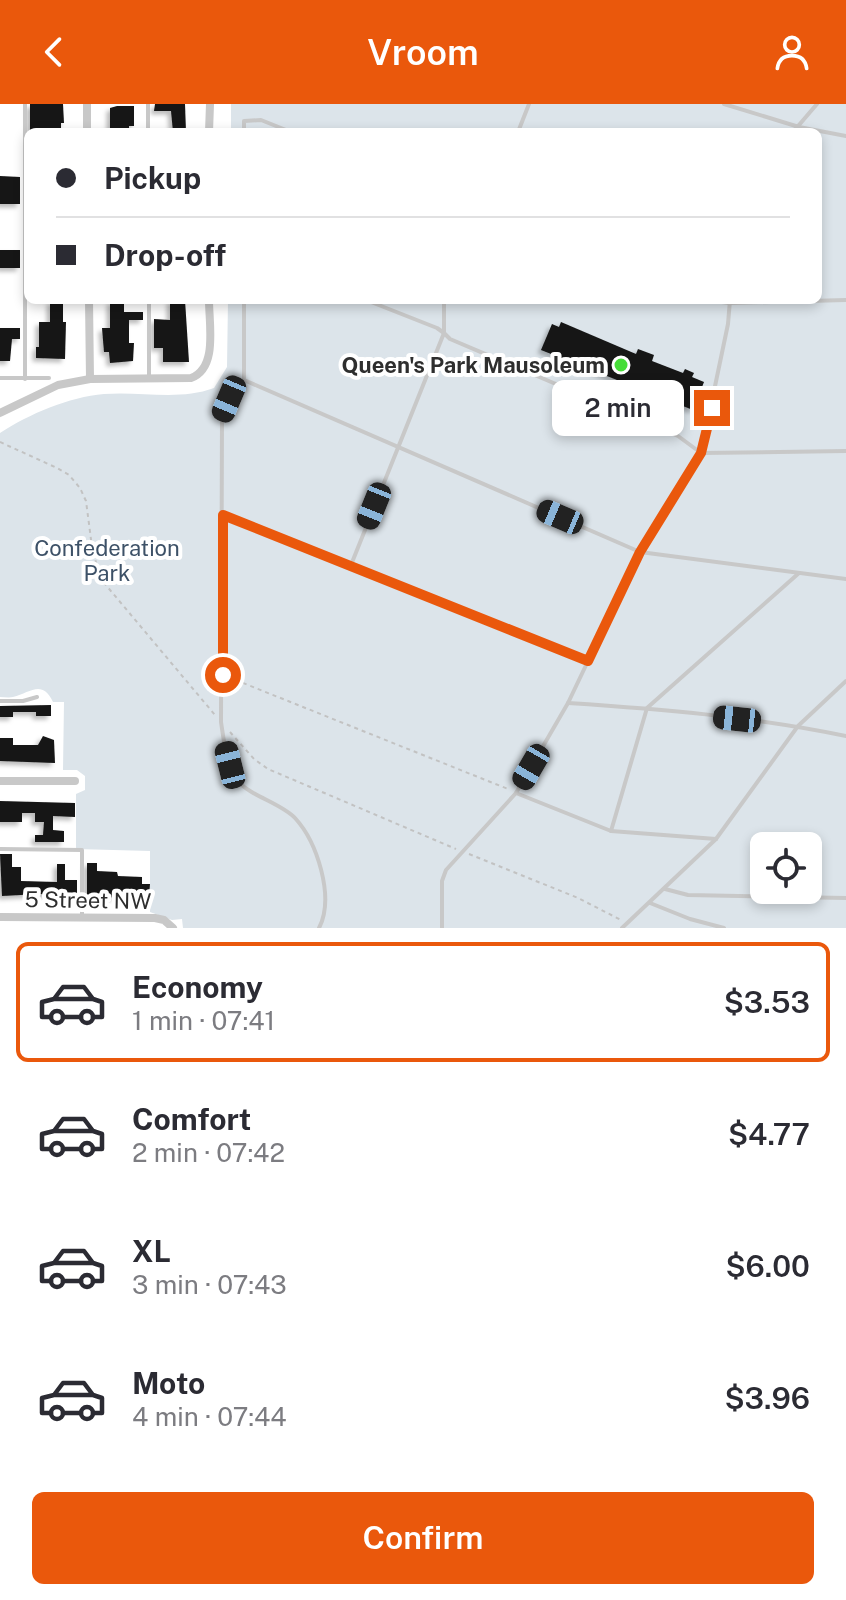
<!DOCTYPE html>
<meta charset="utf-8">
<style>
:root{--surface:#fff;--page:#f2f2f3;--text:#2b2b33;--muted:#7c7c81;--line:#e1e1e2;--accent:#ea580c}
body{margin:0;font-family:"Public Sans",sans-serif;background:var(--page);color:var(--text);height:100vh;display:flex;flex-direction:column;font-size:30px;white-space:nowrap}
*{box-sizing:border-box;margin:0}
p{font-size:26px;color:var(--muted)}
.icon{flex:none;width:44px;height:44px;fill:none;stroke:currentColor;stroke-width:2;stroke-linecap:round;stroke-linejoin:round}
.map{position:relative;height:824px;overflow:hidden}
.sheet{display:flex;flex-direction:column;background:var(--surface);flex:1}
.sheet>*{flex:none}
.top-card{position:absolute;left:24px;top:24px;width:798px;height:176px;border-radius:12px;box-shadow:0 4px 12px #0003;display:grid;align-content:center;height:176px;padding:0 32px;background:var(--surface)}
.buttons{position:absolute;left:750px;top:728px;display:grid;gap:16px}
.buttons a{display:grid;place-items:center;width:72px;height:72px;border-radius:12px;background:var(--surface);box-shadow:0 4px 12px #0003;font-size:40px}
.end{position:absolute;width:36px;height:36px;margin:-18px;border:10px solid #ea580c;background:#fff;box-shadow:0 0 0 4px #fff}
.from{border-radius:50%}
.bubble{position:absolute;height:56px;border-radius:12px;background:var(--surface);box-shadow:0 4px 12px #0003;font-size:26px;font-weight:600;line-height:56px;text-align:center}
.car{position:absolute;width:24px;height:48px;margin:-24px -12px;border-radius:10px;box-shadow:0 0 6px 2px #0007;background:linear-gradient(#222 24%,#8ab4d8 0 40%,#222 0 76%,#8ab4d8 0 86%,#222 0)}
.top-card b{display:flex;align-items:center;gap:28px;height:76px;font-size:30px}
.top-card b+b{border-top:2px solid var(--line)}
.top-card i{width:20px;height:20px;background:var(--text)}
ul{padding:14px 0 0;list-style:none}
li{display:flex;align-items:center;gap:24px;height:120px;margin:0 16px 12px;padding:0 16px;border:4px solid transparent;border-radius:12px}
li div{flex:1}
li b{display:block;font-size:30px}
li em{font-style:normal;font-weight:600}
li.selected{border-color:var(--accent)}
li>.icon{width:72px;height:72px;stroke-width:1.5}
.button{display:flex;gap:16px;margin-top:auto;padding:16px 32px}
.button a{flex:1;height:92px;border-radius:12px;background:var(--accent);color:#fff;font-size:32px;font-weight:600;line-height:92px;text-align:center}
header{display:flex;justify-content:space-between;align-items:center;height:104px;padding:0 32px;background:var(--accent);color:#fff;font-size:36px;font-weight:600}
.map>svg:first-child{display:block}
.green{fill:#dce4ea;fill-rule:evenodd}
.building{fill:#151515;filter:url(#shadow)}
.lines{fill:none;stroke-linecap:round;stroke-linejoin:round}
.path{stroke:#c2c2c2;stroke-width:2;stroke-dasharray:4 4;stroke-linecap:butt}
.lane{stroke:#c8c8c8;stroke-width:4}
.street{stroke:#c8c8c8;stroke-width:8}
.route{stroke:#ea580c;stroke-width:10}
.poi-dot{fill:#46dd38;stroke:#fff;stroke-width:3}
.labels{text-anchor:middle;stroke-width:8;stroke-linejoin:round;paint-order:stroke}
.poi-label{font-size:22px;font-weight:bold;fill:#2e2e2e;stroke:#fff;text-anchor:end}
.park-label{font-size:22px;fill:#3d5167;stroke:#fff}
.street-label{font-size:22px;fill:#2e2e2e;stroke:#fff}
</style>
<header><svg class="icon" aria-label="back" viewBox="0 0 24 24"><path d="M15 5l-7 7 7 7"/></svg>Vroom<svg class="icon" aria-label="person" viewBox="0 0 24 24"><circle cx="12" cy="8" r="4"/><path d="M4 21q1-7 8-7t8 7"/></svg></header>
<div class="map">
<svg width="846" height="824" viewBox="0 0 846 824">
<defs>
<filter id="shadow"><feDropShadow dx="-3.5" dy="3.5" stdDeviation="2" flood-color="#0004"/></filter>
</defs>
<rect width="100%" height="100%" fill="#fff"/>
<!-- green -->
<path class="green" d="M231,0h615v824h-663l-1,-9 -10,1 -22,-8v-61l-74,-2v-55l9,-4v-14l-8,-6h-14l1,-68h-11c-11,-23 -23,-9 -40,-5 -4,1 -9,0 -13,0v-264c29,-19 69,-36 104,-39 37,-3 75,7 110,-6l13,-21 1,-67h590v-168h-587zM764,742h44v44h-44z"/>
<!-- building -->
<g class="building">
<path d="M30,0h33l1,19h-3v9l-31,-1z"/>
<path d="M155,0h30l1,28h-13l-2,-21h-17z"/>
<path d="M117,2h17v20h-5v6h-19v-24z"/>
<path d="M0,72l20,1v27h-20z"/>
<rect x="0" y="146" width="20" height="18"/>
<path d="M170,196h15l4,62h-26v-14h-9v-29l16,1z"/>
<path d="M50,197h13v21h3l-1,37 -29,-1v-11h3v-25h11z"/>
<path d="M110,197h14v11h19v8h-14v23h5l-1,18 -23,2 -1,-11h-5l-2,-24h8z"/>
<path d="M561,218l75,32 2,-5 16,6 -2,6 31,12 2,-4 9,4 -2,4 12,5 -11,28 -152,-60 11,-26 7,3z"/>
<path d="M0,224h20v11h-8l-2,22h-10z"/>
<path d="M51,601v11h-15v-4h-23v5h-13v-11z"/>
<path d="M43,632l11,4 1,23 -55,-2v-23h13v7h25z"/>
<path d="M0,697l75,2v14l-22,-1v14l11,1v11h-29v-7h8l1,-13h-9v-9h-13v9h-22z"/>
<path d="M0,750h12v13h9v14l36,1v-18h8v16h12v14h-5v2l-32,-2 -38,2z"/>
<path d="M87,759h10v8l20,1 1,4 24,1v7h8l-1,13 -31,-1 -9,2 -22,-3z"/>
</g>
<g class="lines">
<!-- path -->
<g class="path">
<path d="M0,338l57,26 12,7 11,13 6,13 6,46 8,31 115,137"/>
<path d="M228,573l280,112"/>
<path d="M230,628l24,27 14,10 188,80"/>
<path d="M469,750l109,44 43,22"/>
</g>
<!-- lane -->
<g class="lane">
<path d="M25,0v275"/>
<path d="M724,0l75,23 47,9"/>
<path d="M148,28v-28"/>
<path d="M244,28v-11l17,-1 30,12"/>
<path d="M518,28l11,-28"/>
<path d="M793,28l24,-28"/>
<path d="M149,196v78"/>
<path d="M366,196l71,28 7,5"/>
<path d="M708,196l21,3 117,-3"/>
<path d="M444,229v-33"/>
<path d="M0,274h49"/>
<path d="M244,276v-80"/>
<path d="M223,411l365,146"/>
<path d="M351,461l93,-232 6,6 228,97 23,17 145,-2"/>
<path d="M0,597h23l14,-4"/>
<path d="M568,599c93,6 187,14 278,33"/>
<path d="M516,689l95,38 105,8"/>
<path d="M611,727l36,-123 152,-135"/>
<path d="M0,745l82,1v67"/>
<path d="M665,785l23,6 158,3"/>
<path d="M650,799l40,16 34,9"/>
<path d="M319,824c16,-31 -2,-86 -24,-110 -14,-15 -45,-22 -57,-37 -12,-16 -14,-40 -17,-59l1,-308 13,-30 9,-4 396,172 206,27"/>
<path d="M442,824v-47l4,-11 70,-77 52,-90 72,-151 61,-99 27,-129 2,-24"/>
<path d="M622,824l94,-89 82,-113 48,-45"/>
</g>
<!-- street -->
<g class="street">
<path d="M87,0v28"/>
<path d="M209,28l1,-28"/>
<path d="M89,196l1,79"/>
<path d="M0,309l58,-28 32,-6 101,-1c27,-10 18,-53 18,-78"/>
<path d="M0,677h75"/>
<path d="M0,813l155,1 9,2 9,8"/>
</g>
</g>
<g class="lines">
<!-- route -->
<path class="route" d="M223,571v-160l365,146 52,-109 61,-99 11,-45"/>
</g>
<!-- markers -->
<circle class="poi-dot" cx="621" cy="261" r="8"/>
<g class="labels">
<!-- poi labels -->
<g class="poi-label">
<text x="605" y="269">Queen's Park Mausoleum</text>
</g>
<!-- park labels -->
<g class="park-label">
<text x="107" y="452">Confederation<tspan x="107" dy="25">Park</tspan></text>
</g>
<!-- street labels -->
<g class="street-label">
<text transform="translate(88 796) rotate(1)" y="8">5 Street NW</text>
</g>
</g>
</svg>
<div class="buttons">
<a><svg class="icon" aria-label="locate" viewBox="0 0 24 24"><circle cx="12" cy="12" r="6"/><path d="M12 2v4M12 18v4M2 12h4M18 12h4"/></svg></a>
</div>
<i class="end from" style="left:223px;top:571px"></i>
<i class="end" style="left:712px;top:304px"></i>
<div class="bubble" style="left:552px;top:276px;width:132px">2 min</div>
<i class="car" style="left:229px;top:295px;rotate:203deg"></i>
<i class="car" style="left:374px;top:402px;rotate:202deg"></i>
<i class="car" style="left:560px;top:413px;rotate:293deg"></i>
<i class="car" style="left:737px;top:615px;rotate:276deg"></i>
<i class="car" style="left:230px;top:661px;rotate:346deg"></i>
<i class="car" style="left:531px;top:663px;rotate:210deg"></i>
<div class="top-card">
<b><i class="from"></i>Pickup</b>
<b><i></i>Drop-off</b>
</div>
</div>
<section class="sheet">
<ul>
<li class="selected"><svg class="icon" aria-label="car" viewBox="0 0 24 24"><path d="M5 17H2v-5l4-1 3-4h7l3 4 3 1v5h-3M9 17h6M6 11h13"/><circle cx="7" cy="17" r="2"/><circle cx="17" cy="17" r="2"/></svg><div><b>Economy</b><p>1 min · 07:41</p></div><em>$3.53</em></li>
<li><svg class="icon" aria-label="car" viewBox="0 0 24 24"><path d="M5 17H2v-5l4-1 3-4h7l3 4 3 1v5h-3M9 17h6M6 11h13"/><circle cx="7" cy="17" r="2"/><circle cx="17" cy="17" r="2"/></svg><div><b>Comfort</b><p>2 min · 07:42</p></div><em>$4.77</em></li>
<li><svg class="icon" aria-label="car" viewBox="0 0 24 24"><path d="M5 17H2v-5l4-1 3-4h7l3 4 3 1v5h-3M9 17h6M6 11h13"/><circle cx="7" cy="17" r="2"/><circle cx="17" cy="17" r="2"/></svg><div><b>XL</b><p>3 min · 07:43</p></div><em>$6.00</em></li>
<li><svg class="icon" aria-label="car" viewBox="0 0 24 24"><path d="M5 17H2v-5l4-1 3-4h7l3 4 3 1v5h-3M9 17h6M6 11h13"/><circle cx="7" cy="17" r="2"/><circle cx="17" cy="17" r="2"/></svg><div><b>Moto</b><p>4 min · 07:44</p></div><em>$3.96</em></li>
</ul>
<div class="button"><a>Confirm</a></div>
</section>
